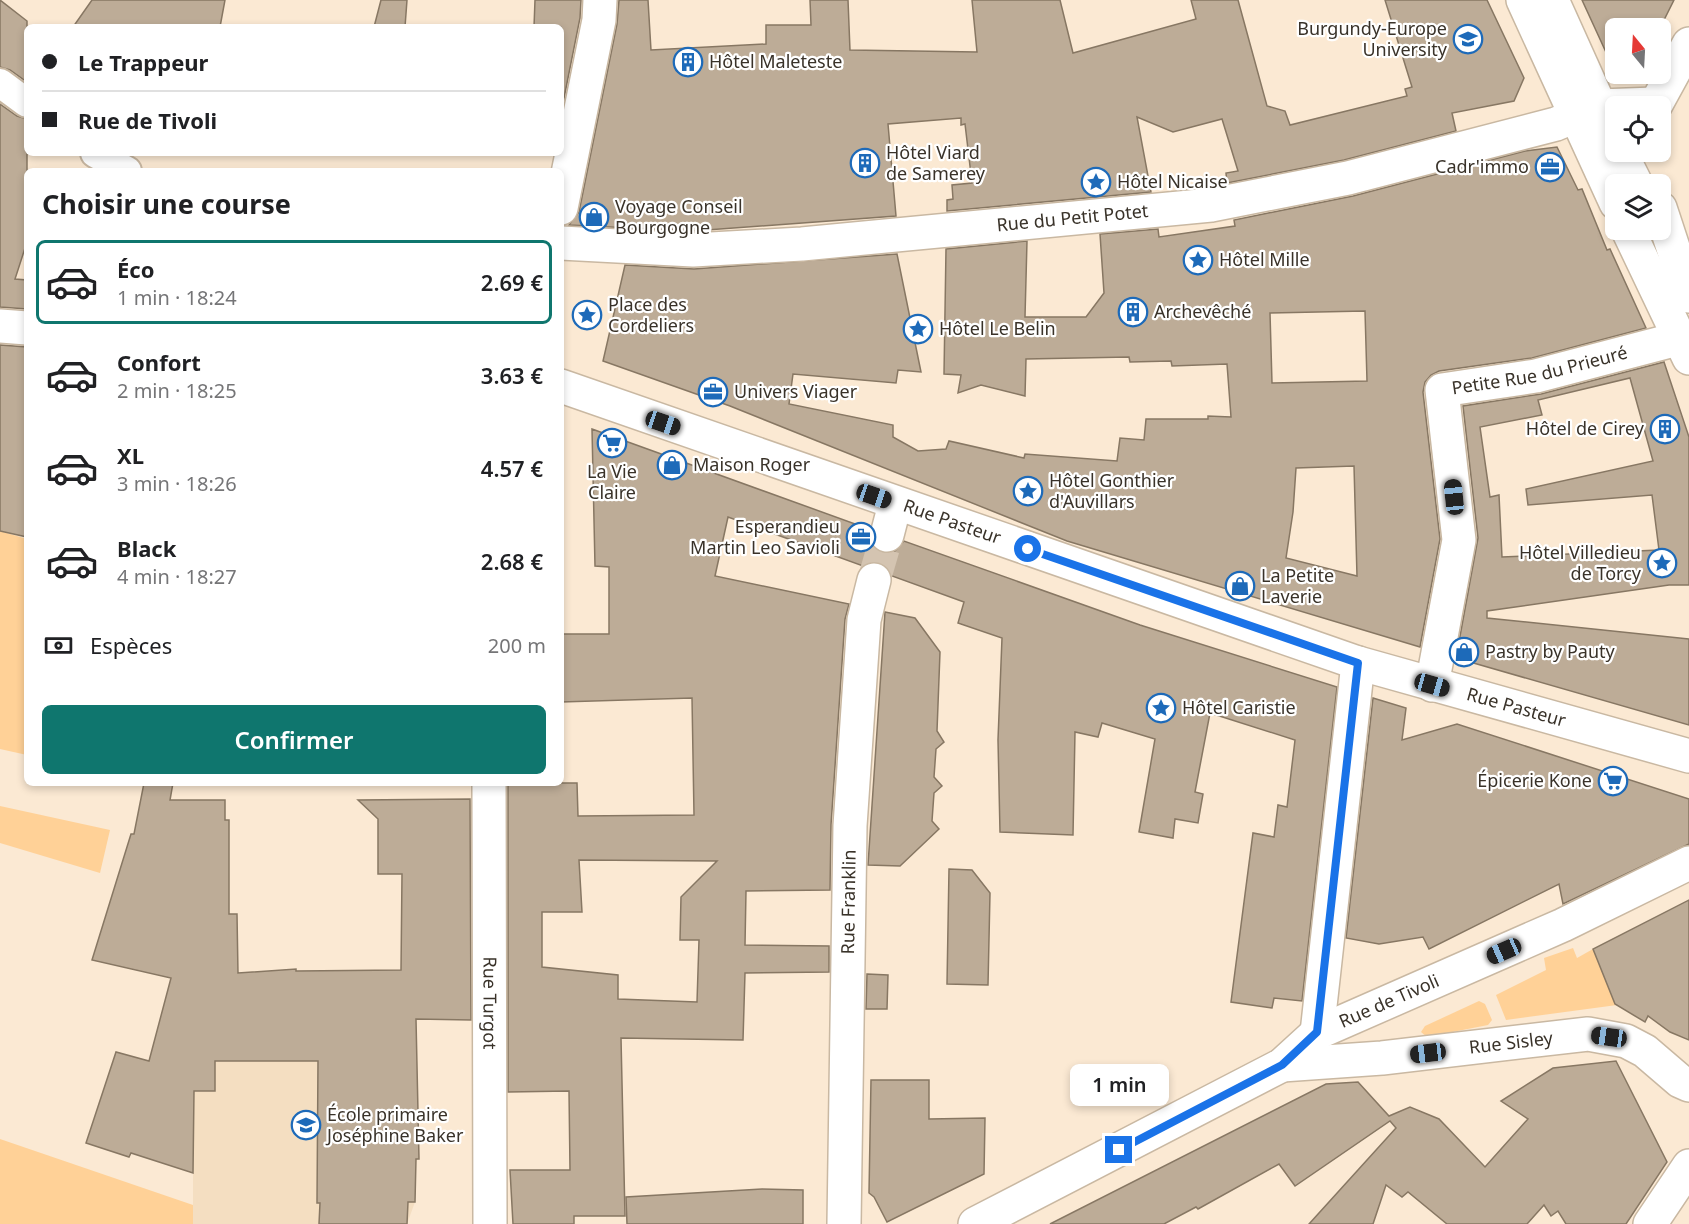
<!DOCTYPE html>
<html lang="fr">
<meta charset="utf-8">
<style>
:root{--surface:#fff;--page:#f6f6f6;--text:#202124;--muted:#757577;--line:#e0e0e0;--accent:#0f766e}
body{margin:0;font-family:"Noto Sans",sans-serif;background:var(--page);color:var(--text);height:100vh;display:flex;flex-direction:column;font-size:22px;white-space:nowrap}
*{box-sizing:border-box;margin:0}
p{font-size:20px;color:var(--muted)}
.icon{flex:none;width:33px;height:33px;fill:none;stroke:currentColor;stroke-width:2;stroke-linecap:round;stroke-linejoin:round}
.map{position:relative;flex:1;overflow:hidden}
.sheet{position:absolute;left:24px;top:168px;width:540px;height:618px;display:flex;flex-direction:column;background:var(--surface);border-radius:9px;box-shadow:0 3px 9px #0003}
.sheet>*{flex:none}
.top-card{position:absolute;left:24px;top:24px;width:540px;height:132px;border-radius:9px;box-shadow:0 3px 9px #0003;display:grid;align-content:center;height:132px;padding:0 18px;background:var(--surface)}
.needle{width:39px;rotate:342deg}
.fabs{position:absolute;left:1605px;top:18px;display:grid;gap:12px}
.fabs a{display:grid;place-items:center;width:66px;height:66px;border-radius:9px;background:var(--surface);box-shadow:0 3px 9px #0003;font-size:30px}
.end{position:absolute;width:27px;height:27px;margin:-14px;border:8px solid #1a73e8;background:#fff;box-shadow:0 0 0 3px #fff}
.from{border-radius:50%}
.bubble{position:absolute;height:42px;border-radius:9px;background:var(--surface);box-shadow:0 3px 9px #0003;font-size:20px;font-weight:600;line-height:42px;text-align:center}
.car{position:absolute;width:18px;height:36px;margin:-18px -9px;border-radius:8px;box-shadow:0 0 4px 2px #0007;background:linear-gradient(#222 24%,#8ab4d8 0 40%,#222 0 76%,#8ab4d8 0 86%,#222 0)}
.top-card b{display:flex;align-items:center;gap:21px;height:57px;font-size:22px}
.top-card b+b{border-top:2px solid var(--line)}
.top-card i{width:15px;height:15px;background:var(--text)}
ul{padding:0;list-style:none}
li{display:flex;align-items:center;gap:18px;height:84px;margin:0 12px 9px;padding:0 6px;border:3px solid transparent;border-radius:9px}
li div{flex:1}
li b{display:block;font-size:22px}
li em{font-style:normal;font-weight:600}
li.on{border-color:var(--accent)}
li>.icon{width:54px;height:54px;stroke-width:1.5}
h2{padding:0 18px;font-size:27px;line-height:72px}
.pay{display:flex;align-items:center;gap:15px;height:66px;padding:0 18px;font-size:22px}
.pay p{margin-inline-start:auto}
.action{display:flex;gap:12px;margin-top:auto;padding:12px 18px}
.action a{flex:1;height:69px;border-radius:9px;background:var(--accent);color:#fff;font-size:24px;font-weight:600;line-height:69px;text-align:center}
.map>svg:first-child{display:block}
.built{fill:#f4dec1}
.green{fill:#ffd197}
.building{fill:#bdac97;stroke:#877763;stroke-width:1.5;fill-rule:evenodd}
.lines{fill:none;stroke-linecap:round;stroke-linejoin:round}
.minor-tunnel{stroke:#d4c4b1;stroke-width:33;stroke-dasharray:33 16;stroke-linecap:butt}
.pedestrian-casing{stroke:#c9b8a2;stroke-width:32}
.minor-casing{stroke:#c9b8a2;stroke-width:36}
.tertiary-casing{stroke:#c9b8a2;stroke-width:36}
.secondary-casing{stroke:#c9b8a2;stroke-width:36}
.pedestrian{stroke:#fff;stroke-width:28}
.minor{stroke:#fff;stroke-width:33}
.tertiary{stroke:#fff;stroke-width:33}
.secondary{stroke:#fff;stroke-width:33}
.route{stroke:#1a73e8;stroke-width:8}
.labels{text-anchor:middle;stroke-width:4.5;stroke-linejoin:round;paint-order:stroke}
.poi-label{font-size:18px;fill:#393229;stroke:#fff;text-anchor:start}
.street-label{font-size:18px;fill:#393229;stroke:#fff}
</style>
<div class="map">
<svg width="1689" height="1224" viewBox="0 0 1689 1224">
<rect width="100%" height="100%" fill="#fbe9d3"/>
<!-- built -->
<path class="built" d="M193,1016l104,45 119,2 3,96 -3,1 -1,42 -8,22h-214z"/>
<!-- green -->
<g class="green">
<path d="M0,531l27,8v216l-27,-6z"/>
<path d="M0,806l110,24 -10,43 -100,-30z"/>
<path d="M1573,948l4,10 16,-9 24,56 -111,15 -10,-25 50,-25 -2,-12z"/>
<path d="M1479,1001l6,3 7,16 -4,5 -61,12 -6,-5 4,-6z"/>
<path d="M0,1139l193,66v19h-193z"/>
</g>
<!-- building -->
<g class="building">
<path d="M0,0l27,21v61l-17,-12 -10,-3z"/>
<path d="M92,0h133l-5,27h-147z"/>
<path d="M381,0h26l-2,27h-31z"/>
<path d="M535,0h46l-1,18 -19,95v-86h-27z"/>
<path d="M619,0h29l3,50 115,-6v-19h45l-1,-25h38l2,50 127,2 -5,-52h88l13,53 123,-34 -5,-19h47l29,106 18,5 5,14 117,-29 -2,-7 7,-2 -27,-87h102l37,78 -10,23 -62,12 4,18 -112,29 -117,23 -1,-10 12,-2 -16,-52 -49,13 -36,-15 14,75 -204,19v-11l6,-1 -1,-14 20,-2 -7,-59 -4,1v-7l-73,6 8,92 -203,15 -124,-6 10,-13 38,-188z"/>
<path d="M1582,0h92l-14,28h-44v46z"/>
<path d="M0,104l17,12 10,3v123l-12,37 12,1v29l-27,-2z"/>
<path d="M1557,147l21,43 4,-1 25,61 3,-1 36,79 -114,30 -93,13 -8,4 -6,7 -2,10 17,147 -20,108 -353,-106 -337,-135 -127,-45 22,-96 69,4 203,-15 24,118 -23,-2 -2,13 -103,-9 -4,30 104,21v12l25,14 28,-2 3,-8 75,17 1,-4 92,7 3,-23 24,2 2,-21h62v-3l23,1 -4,-53 -55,2 -1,-5 -41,1 -1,-5 -103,2 -1,37 -44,-11 -23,8 3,-18 -17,-1 2,-125 81,-8 -2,76h61l18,-24 -4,-59 58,-5 1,8 76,-11 -1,-6 119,-24 172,-45zM1365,311l2,70 -95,2 -2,-70zM1354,466l3,110 -71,-18 7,-46 3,-44z"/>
<path d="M0,345l27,2v190l-27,-6z"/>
<path d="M1664,362l25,75v148h-20l-182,26v7l202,21v86l-233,-67 22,-120 -15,-132 78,-12zM1630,378l23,83 -127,28 2,16 124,-10 7,55 -157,7 -3,-62 -9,2 -10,-70 62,-12 -4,-15z"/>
<path d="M592,429l277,100v12l5,8 8,4h11l11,-12 236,84 197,62 -35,314 -28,-3 -2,10 -41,-6 22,-169 21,4 4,-32 9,2 8,-67 -85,-27 -15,79 8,2 -5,29 -23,-4 -2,19 -34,-6 16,-93 -53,-16 -4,14 -23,-5 -2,103 -73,-3 -2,-92 4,-102 -44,-15 6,-21 -72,-26 -5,-9 -8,-5h-10l-6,4 -135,-49 -13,59 134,28 -4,15 -14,206 -1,65 -84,1 -1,54 84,1v26l-84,1 -2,67 -122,-2 4,178h-51v8h-61l-3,-54h60l-1,-79 -61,1v-309h69l1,33 116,-1 -2,-117 -131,4v-68h48v-67l-14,-1zM579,860l138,1 -36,36 -1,43h19l-2,62 -79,-3v-24l-76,-8v-55h40z"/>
<path d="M885,612l30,6 25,34 -3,79 7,11 -8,7 -2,28 8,9 -8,7 -2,28 7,8 -39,37 -32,-1z"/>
<path d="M1373,698l33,10 -4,32 55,-16 232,75v45l-126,60 -4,-20 -130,65 -6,-12 -44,7 -33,-6z"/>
<path d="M144,783h29l-3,17h55v20h4v94h8l1,59 58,-4v2l105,-1 1,-96h-24v-55l-20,-19 112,-1 1,221 -55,-1 3,140h-3l-1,43h-7l-1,22h-88l1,-21h-3l1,-142h-103v30h-21l-1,82 -62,-20 -2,4 -43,-14 30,-91 33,9 22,-83 -79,-18 39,-126h3z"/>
<path d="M949,869l23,1 18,23 -2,92 -41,-1z"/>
<path d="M1689,900v140l-19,-8 -22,-16 -3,6 -30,-18 -22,-55z"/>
<path d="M867,974l21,1 -1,34h-21z"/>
<path d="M1616,1061l51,101 -41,62h-60l-8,-13 -7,5 -7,-11 -17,19h-80l-39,-32 -6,5 -16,-12 -13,39h-64l87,-96 -6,-7 -95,65 -16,-22 -81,45 -2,-2 -32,17h-114l276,-140 32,-2 31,34 21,-9 29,12 46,48 43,-48 -27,-18 52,-33z"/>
<path d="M871,1080h58v39l56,-1 -1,56 -97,48 -13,-25 -5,-4z"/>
<path d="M762,1189l41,1v34h-176l-1,-27z"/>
</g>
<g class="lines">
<!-- minor-tunnel -->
<path class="minor-tunnel" d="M874,580l13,-45"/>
<!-- pedestrian casing -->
<g class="pedestrian-casing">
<g id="pedestrian">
<path d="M0,83l27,20"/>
<path d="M95,153l32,18"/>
</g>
</g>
<!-- minor casing -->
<g class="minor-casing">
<g id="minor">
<path d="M1523,0l93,203"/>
<path d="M1552,0l64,142"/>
<path d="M1655,106l34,-62"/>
<path d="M1620,152l16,32"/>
<path d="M561,208l38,-188 1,-20"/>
<path d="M1660,208l29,88"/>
<path d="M1628,230l61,128"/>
<path id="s1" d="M561,243l132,7 109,-6 409,-39 137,-27 208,-54 43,-18 56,-2"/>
<path d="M0,326l27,2"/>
<path id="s2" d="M561,386l797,277 331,93"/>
<path d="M887,535l8,-31"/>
<path id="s3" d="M1432,685l27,-145 -17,-150 94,-14 145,-38"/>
<path id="s4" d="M489,783l1,441"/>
<path d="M1317,1033l41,-370"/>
<path id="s5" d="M1282,1065l100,-7 206,-24 38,7 19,10 35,30 9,4"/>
<path id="s6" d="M844,1224l6,-398 14,-206 10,-40"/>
</g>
</g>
<!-- tertiary casing -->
<g class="tertiary-casing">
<g id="tertiary">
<path id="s7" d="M975,1224l307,-159 35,-32 246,-108 126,-62"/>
</g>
</g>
<!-- secondary casing -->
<g class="secondary-casing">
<path id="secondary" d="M1650,1224l39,-58"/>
</g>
<!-- pedestrian -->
<use href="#pedestrian" class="pedestrian"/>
<!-- minor -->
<use href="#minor" class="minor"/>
<!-- tertiary -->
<use href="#tertiary" class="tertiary"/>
<!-- secondary -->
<use href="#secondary" class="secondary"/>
</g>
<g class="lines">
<!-- route -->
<path class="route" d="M1028,549l330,114 -41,369 -35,33 -163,85"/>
</g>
<!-- icons -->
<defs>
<g id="university-ring" transform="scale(1.5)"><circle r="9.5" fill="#fff" stroke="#1d6ab9" stroke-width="1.5"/><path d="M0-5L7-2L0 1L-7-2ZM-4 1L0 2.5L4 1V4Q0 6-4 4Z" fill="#1d6ab9"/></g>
<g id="building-ring" transform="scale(1.5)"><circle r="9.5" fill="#fff" stroke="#1d6ab9" stroke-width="1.5"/><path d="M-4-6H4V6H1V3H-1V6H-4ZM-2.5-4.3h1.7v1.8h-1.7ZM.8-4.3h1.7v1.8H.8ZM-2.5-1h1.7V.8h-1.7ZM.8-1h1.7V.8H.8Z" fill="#1d6ab9"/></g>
<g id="office-ring" transform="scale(1.5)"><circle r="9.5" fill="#fff" stroke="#1d6ab9" stroke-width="1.5"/><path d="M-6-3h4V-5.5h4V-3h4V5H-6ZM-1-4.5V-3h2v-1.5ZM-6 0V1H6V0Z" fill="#1d6ab9"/></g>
<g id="sight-ring" transform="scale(1.5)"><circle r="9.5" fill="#fff" stroke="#1d6ab9" stroke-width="1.5"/><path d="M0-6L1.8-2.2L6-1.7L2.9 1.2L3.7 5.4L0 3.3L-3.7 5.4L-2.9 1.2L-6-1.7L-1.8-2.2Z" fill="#1d6ab9"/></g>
<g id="shop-ring" transform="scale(1.5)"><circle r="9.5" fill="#fff" stroke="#1d6ab9" stroke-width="1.5"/><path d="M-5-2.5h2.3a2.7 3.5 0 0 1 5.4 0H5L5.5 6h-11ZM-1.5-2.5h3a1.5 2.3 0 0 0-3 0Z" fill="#1d6ab9"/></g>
<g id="supermarket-ring" transform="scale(1.5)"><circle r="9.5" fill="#fff" stroke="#1d6ab9" stroke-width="1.5"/><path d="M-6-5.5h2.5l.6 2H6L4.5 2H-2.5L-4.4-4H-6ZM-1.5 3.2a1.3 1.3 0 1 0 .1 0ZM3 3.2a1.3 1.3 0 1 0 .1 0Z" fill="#1d6ab9"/></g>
<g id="school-ring" transform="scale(1.5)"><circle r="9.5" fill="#fff" stroke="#1d6ab9" stroke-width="1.5"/><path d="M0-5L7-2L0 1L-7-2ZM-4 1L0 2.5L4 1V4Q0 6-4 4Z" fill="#1d6ab9"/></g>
</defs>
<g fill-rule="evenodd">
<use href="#university-ring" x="1468" y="39"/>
<use href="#building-ring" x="688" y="62"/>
<use href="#building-ring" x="865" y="163"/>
<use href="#office-ring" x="1550" y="167"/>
<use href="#sight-ring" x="1096" y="182"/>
<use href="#shop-ring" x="594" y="217"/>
<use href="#sight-ring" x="1198" y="260"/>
<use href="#building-ring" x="1133" y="312"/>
<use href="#sight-ring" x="587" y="315"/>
<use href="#sight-ring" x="918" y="329"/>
<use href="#office-ring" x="713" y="392"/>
<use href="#building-ring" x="1665" y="429"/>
<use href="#supermarket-ring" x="612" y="443"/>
<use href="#shop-ring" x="672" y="465"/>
<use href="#sight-ring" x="1028" y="491"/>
<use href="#office-ring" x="861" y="537"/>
<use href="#sight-ring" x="1662" y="563"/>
<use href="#shop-ring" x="1240" y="586"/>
<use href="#shop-ring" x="1464" y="652"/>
<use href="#sight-ring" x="1161" y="708"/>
<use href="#supermarket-ring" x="1613" y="781"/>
<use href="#school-ring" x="306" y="1125"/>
</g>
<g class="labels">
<!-- poi labels -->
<g class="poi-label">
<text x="1447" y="35" text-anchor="end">Burgundy-Europe<tspan x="1447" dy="21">University</tspan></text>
<text x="709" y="68">Hôtel Maleteste</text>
<text x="886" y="159">Hôtel Viard<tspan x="886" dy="21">de Samerey</tspan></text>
<text x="1529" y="173" text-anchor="end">Cadr'immo</text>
<text x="1117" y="188">Hôtel Nicaise</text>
<text x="615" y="213">Voyage Conseil<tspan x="615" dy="21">Bourgogne</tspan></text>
<text x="1219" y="266">Hôtel Mille</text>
<text x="608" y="311">Place des<tspan x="608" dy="21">Cordeliers</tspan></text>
<text x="1154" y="318">Archevêché</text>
<text x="939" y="335">Hôtel Le Belin</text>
<text x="734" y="398">Univers Viager</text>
<text x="1644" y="435" text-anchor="end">Hôtel de Cirey</text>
<text x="693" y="471">Maison Roger</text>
<text x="612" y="478" text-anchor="middle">La Vie<tspan x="612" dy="21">Claire</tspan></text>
<text x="1049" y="487">Hôtel Gonthier<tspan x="1049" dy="21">d'Auvillars</tspan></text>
<text x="840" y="533" text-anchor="end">Esperandieu<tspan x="840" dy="21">Martin Leo Savioli</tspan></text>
<text x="1641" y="559" text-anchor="end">Hôtel Villedieu<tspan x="1641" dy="21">de Torcy</tspan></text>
<text x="1261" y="582">La Petite<tspan x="1261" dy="21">Laverie</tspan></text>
<text x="1485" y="658">Pastry by Pauty</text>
<text x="1182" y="714">Hôtel Caristie</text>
<text x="1592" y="787" text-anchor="end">Épicerie Kone</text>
<text x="327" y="1121">École primaire<tspan x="327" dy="21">Joséphine Baker</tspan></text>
</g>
<!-- street labels -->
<g class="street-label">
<text dy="6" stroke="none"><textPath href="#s1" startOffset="513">Rue du Petit Potet</textPath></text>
<text dy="6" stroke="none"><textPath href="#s3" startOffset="398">Petite Rue du Prieuré</textPath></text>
<text dy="6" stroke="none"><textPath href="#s2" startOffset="414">Rue Pasteur</textPath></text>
<text dy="6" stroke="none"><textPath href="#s2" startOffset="1008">Rue Pasteur</textPath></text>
<text dy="6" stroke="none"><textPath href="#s6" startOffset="322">Rue Franklin</textPath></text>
<text dy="6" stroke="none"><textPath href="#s7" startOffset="472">Rue de Tivoli</textPath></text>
<text dy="6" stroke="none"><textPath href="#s4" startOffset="220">Rue Turgot</textPath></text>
<text dy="6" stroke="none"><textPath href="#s5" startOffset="230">Rue Sisley</textPath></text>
</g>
</g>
</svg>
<div class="fabs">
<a><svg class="needle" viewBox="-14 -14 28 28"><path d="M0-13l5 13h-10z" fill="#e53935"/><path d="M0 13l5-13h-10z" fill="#757577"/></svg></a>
<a><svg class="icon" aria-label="locate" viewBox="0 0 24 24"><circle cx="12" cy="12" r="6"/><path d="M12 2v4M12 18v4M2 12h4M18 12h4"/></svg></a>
<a><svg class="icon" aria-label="layers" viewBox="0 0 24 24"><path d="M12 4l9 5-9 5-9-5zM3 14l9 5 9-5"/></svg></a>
</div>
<i class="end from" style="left:1028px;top:549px"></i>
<i class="end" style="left:1119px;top:1150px"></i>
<div class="bubble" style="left:1070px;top:1064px;width:99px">1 min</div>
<i class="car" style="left:663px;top:423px;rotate:109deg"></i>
<i class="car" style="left:874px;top:496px;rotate:109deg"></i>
<i class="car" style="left:1454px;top:497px;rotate:354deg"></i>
<i class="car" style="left:1432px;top:685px;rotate:106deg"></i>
<i class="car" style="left:1504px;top:951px;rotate:246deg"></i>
<i class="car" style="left:1609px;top:1037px;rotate:278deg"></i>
<i class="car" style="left:1428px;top:1053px;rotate:263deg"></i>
<div class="top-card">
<b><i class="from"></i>Le Trappeur</b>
<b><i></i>Rue de Tivoli</b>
</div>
<section class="sheet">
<h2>Choisir une course</h2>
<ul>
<li class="on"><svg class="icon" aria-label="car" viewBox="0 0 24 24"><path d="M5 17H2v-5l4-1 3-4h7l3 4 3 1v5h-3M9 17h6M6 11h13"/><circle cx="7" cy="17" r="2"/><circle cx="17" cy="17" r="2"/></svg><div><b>Éco</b><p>1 min · 18:24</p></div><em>2.69 €</em></li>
<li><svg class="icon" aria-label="car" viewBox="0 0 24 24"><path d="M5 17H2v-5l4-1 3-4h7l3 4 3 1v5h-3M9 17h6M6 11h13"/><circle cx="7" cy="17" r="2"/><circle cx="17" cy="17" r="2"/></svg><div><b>Confort</b><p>2 min · 18:25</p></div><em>3.63 €</em></li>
<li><svg class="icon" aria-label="car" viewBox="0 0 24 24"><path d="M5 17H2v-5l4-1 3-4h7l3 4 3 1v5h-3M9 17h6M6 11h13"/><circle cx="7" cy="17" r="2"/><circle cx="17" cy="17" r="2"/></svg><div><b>XL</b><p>3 min · 18:26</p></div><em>4.57 €</em></li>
<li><svg class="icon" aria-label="car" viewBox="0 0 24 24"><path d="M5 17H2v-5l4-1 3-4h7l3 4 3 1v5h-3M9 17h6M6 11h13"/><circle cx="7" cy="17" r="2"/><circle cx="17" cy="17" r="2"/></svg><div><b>Black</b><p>4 min · 18:27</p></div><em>2.68 €</em></li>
</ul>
<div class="pay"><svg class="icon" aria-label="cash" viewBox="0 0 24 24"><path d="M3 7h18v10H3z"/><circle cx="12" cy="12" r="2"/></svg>Espèces<p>200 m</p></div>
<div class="action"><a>Confirmer</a></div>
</section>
</div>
